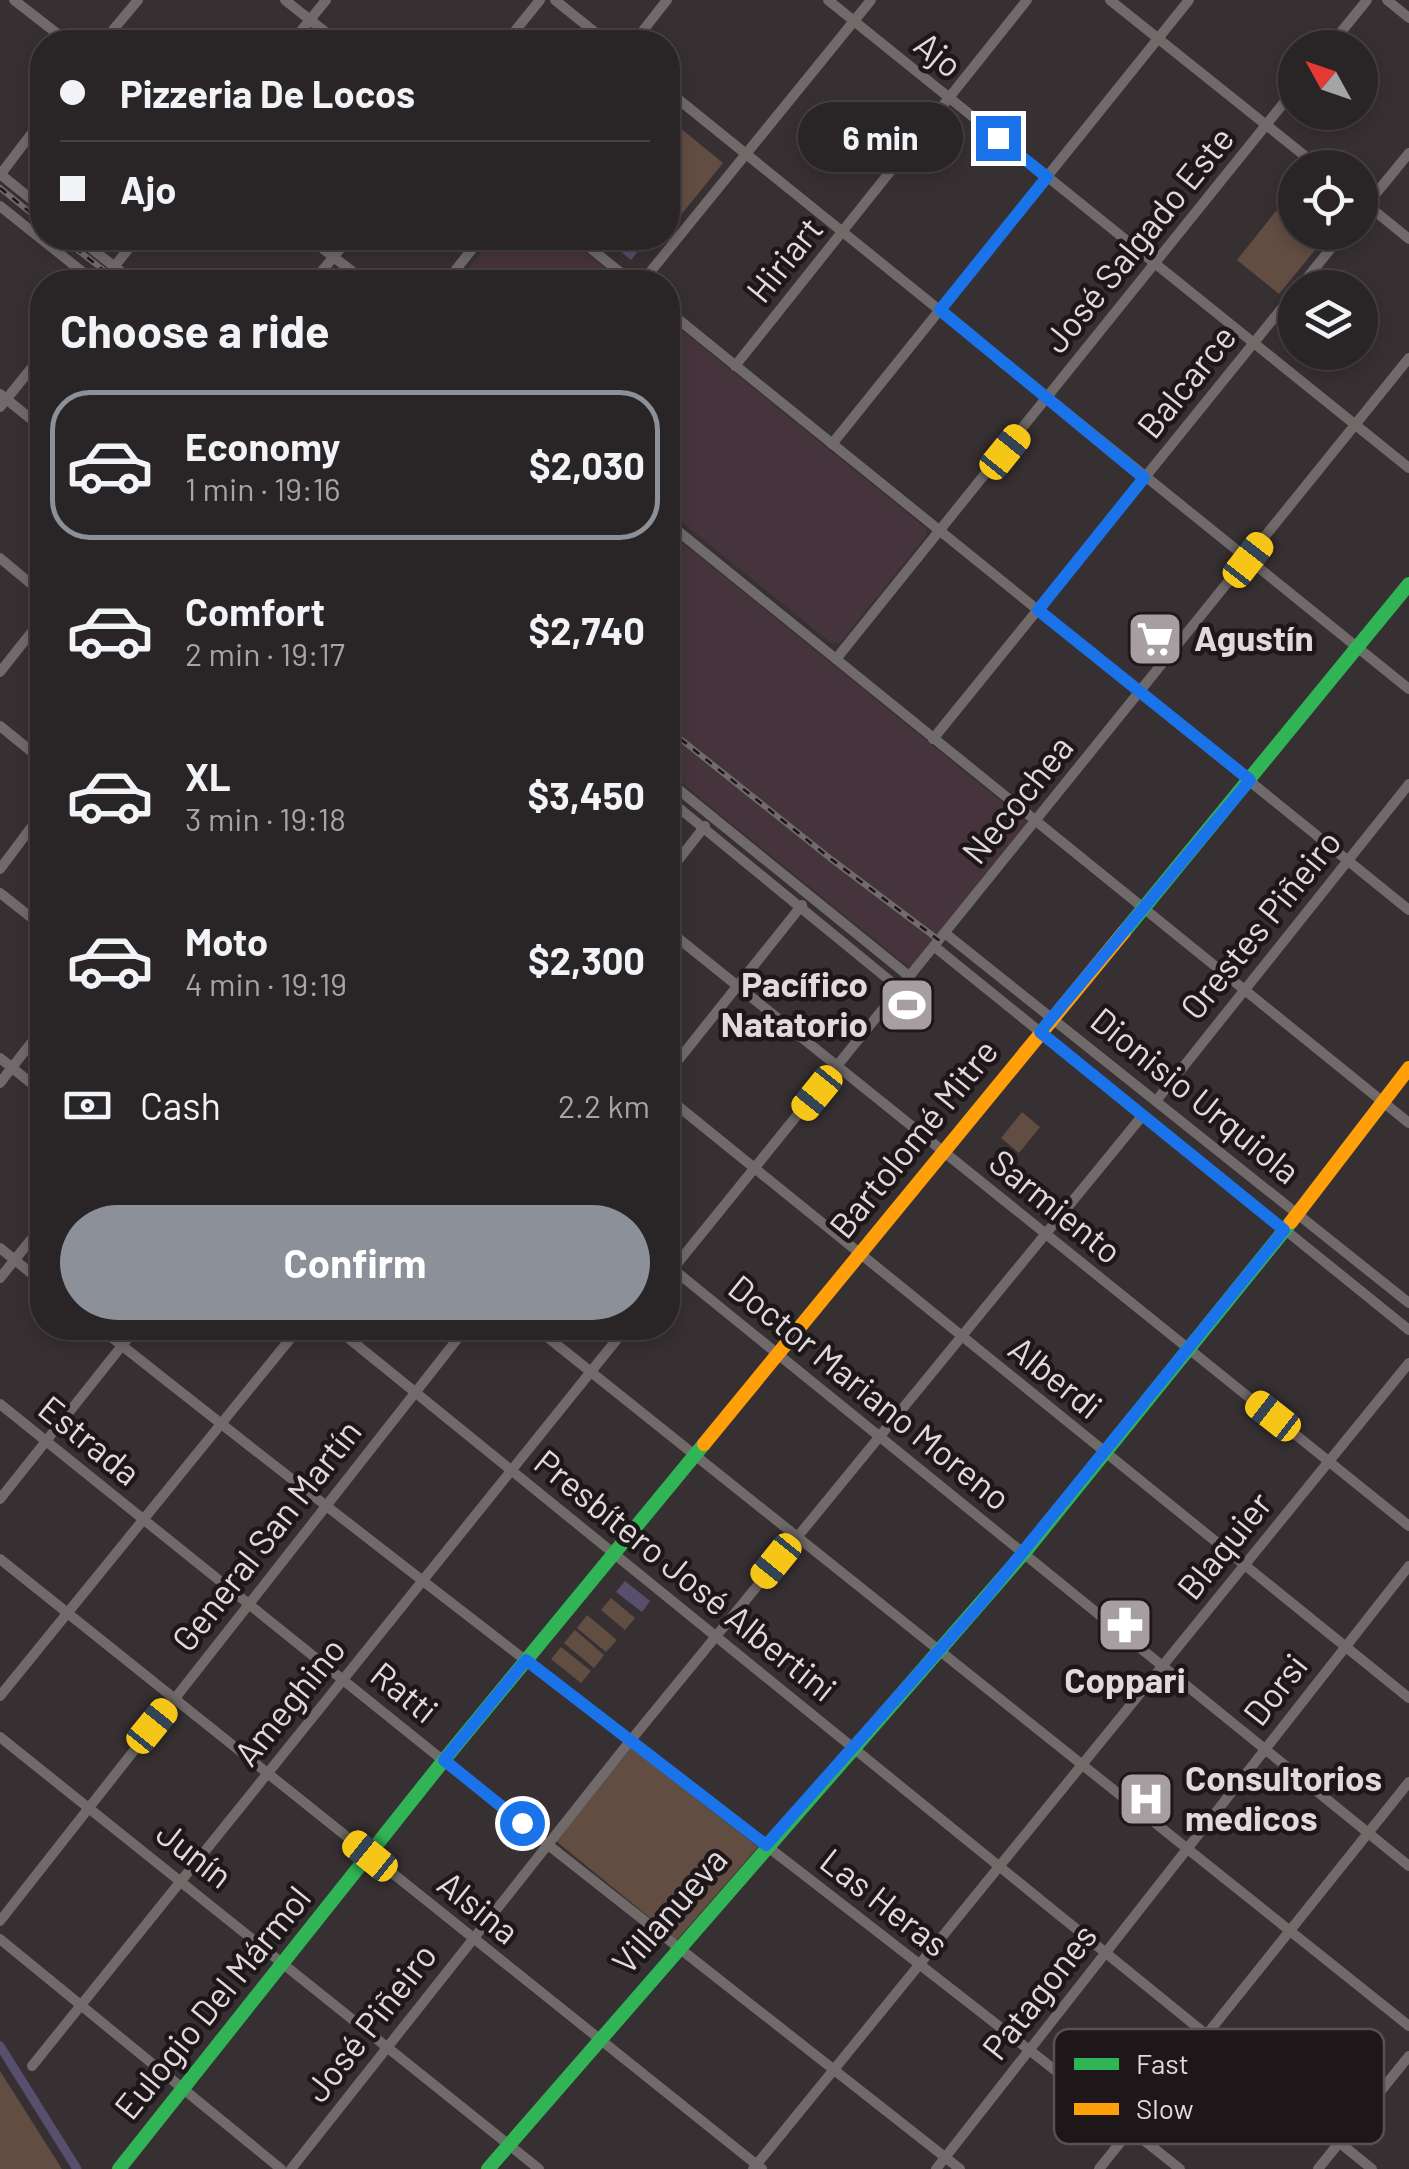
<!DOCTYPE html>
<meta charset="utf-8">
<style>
:root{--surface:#292426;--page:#353032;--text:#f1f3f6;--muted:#a5a4a7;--line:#454143;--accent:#8c9099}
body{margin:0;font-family:Barlow,sans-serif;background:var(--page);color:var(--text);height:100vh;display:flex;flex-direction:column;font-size:38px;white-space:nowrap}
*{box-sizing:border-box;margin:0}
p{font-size:32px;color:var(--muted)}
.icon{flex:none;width:55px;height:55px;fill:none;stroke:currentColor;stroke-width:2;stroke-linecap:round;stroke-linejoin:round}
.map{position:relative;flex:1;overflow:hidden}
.details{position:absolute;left:30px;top:270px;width:650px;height:1070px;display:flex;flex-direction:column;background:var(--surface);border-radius:40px;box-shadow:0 5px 15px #0003,0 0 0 2px var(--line)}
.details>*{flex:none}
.top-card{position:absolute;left:30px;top:30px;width:650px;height:220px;border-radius:40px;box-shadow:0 5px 15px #0003,0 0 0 2px var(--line);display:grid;align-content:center;height:220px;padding:0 30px;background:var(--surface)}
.needle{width:65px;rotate:310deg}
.tools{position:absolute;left:1278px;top:30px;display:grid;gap:20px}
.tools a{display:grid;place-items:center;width:100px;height:100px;border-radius:50%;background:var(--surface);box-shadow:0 5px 15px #0003,0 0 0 2px var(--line);font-size:50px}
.end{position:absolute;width:45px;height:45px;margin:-22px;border:12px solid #1a73e8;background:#fff;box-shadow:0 0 0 5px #fff}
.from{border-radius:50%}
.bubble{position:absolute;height:70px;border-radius:35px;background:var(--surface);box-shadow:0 5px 15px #0003,0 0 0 2px var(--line);font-size:32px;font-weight:700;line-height:70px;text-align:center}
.car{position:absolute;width:30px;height:60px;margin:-30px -15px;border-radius:12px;box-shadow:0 0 8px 2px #0007;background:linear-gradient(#f5c518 24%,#345 0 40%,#f5c518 0 76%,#345 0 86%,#f5c518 0)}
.top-card b{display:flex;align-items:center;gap:35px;height:95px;font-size:38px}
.top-card b+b{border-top:2px solid var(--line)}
.top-card i{width:25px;height:25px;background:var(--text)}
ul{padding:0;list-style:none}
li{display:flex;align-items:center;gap:30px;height:150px;margin:0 20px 15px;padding:0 10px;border:5px solid transparent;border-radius:40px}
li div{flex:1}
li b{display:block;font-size:38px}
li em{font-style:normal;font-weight:700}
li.current{border-color:var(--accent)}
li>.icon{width:90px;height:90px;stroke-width:1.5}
h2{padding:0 30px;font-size:45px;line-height:120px}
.pay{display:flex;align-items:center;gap:25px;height:110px;padding:0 30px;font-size:38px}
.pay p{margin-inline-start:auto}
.primary-button{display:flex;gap:20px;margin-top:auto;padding:20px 30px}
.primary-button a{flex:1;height:115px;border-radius:60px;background:var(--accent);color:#fff;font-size:40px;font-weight:700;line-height:115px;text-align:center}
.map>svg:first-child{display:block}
.built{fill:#46343c}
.green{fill:#624d43}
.water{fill:#584e6e}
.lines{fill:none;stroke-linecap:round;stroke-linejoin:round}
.canal{stroke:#584e6e;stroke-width:9}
.street{stroke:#716a6a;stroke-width:10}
.fast{stroke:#30b455;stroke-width:14}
.slow{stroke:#ff9f0a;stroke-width:14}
.rail-casing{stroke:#716b6c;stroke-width:6}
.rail{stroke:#1d171a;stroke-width:2.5;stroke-dasharray:8;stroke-linecap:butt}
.route{stroke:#1a73e8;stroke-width:12}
.labels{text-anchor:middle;stroke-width:9;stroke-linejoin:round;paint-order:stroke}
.street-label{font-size:35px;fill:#e1d9dc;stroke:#1d171a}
.poi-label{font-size:35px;font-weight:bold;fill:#e1d9dc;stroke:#1d171a;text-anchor:start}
.key{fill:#1d171a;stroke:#585154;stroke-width:2.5}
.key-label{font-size:28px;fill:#e1d9dc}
</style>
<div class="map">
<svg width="1409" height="2169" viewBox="0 0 1409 2169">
<rect width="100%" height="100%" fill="#373033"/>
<!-- built -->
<g class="built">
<path d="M493,238h74l55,44h-165z"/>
<path d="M668,319l259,210 -1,7 -86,107h-9l-163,-132z"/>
<path d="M668,531l360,292 -117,146 -243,-197z"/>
</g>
<!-- green -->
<g class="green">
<path d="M668,118l55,45 -43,53 -12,-10z"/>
<path d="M1295,187v45l34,1 -50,61 -42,-34z"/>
<path d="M1022,1112l18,15 -21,26 -18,-15z"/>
<path d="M611,1598l24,20 -10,12 -24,-20z"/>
<path d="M587,1615l30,25 -11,12 -29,-24z"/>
<path d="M575,1630l29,25 -10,13 -30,-25z"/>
<path d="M561,1647l30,24 -10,12 -30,-24z"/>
<path d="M631,1748l127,99 -81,93 -121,-99z"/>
<path d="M0,2071l62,98h-62z"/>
</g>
<!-- water -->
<g class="water">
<path d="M609,238h24l10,7 -12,15 -24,-20z"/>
<path d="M625,1581l25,20 -8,11 -26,-20z"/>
</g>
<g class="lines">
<!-- canal -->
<path class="canal" d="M0,2046l77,123"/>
<!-- street -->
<g class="street">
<path d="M14,0l54,42"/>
<path d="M285,0l53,42"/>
<path d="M555,0l52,42"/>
<path d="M828,0l581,468"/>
<path d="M1110,0l210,168"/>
<path d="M1387,0l22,18"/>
<path d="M103,42l35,-42"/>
<path d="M292,42l34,-42"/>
<path d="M506,42l34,-42"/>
<path d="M634,42l33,-42"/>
<path d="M1328,48l39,-48"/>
<path d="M668,91l741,598"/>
<path d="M0,174l42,34"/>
<path d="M0,175l42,-55"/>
<path d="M1360,199l49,40"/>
<path d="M0,206l95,76"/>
<path d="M1360,213l49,-60"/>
<path d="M78,238l56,44"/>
<path d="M309,238l57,44"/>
<path d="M578,238l54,44"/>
<path d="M114,267l23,-29"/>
<path d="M313,282l36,-44"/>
<path d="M446,282l35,-44"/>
<path d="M642,282l229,-282"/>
<path d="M1299,288l45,-56"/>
<path d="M668,311l741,599"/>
<path d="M735,366l292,-366"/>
<path d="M0,394l42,34"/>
<path d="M0,407l42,-52"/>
<path d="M832,444l357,-444"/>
<path d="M668,523l741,600"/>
<path d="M0,558l42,35"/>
<path d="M836,659l459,-570"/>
<path d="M0,672l42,-53"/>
<path d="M0,726l42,34"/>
<path d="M933,739l362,-447"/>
<path d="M668,781l242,196"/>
<path d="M668,799l232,190"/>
<path d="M0,869l42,-56"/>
<path d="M668,873l37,-47"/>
<path d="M0,893l42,33"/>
<path d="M668,930l741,596"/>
<path d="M946,934l463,369"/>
<path d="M935,947l474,383"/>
<path d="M0,1058l42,34"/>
<path d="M668,1073l134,-168"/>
<path d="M0,1083l42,-54"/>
<path d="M668,1098l741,600"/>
<path d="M1156,1101l253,-317"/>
<path d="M0,1248l42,34"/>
<path d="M668,1265l741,601"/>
<path d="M668,1275l741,-917"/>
<path d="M0,1278l42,-52"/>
<path d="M100,1328c356,284 723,556 1080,841"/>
<path d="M336,1328l1036,841"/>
<path d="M536,1328l873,698"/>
<path d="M0,1404l547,440 413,325"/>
<path d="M0,1499l136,-171"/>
<path d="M0,1559l762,610"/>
<path d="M0,1696l299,-368"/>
<path d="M0,1737l539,432"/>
<path d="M0,1921l466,-593"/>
<path d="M0,1939l281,230"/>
<path d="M32,2066l594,-738"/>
<path d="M291,2169l331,-418 521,-636"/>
<path d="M753,2169l656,-806"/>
<path d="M936,2169l473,-603"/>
<path d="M1099,2169l310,-387"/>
<path d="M1318,2169l91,-113"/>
</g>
<!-- fast -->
<g class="fast">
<path d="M1124,932l285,-348"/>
<path d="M119,2169l325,-409 260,-316"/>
<path d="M488,2169l536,-616 267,-331"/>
</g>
<!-- slow -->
<g class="slow">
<path d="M1291,1222l118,-154"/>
<path d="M704,1444l420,-512"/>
</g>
<!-- rail casing -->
<g class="rail-casing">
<g id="rail">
<path d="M0,188l42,34"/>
<path d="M62,238l57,44"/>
<path d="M668,729l163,130 109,82"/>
</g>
</g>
<!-- rail -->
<use href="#rail" class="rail"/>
</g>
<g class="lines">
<!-- route -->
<path class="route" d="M522,1823l-78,-63 82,-100 240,185 216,-243 302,-372 -244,-198 210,-252 -212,-170 106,-132 -204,-168 107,-133 -49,-39"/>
</g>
<!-- icons -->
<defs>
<g id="supermarket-square" transform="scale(2.875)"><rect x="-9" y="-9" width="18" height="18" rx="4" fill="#a69ea1" stroke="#1d171a"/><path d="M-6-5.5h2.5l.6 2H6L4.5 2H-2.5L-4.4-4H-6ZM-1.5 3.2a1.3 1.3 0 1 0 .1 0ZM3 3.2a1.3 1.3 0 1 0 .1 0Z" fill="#fff"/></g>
<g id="stadium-square" transform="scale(2.875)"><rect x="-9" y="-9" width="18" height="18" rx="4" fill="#a69ea1" stroke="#1d171a"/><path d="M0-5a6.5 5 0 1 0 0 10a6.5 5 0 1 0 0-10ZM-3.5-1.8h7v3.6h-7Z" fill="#fff"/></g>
<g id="pharmacy-square" transform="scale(2.875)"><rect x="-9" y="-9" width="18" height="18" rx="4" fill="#a69ea1" stroke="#1d171a"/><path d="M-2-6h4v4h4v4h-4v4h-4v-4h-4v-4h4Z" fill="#fff"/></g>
<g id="hospital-square" transform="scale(2.875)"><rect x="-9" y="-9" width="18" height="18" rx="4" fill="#a69ea1" stroke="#1d171a"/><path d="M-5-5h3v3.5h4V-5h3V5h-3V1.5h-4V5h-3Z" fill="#fff"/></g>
</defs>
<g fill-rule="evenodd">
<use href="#supermarket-square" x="1155" y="639"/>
<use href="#stadium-square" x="907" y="1005"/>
<use href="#pharmacy-square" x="1125" y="1625"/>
<use href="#hospital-square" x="1146" y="1799"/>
</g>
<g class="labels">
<!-- street labels -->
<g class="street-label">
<text transform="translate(938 55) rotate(39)" y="12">Ajo</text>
<text transform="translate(1139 240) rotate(-51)" y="12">José Salgado Este</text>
<text transform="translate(785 260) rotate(-51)" y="12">Hiriart</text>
<text transform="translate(1187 382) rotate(-51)" y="12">Balcarce</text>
<text transform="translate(1018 800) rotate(-51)" y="12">Necochea</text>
<text transform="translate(1261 925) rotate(-51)" y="12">Orestes Piñeiro</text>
<text transform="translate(1195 1096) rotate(39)" y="12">Dionisio Urquiola</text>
<text transform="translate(914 1139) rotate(-51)" y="12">Bartolomé Mitre</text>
<text transform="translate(1055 1207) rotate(39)" y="12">Sarmiento</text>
<text transform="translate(1055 1378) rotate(39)" y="12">Alberdi</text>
<text transform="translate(869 1393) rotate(39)" y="12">Doctor Mariano Moreno</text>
<text transform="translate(89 1441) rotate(39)" y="12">Estrada</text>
<text transform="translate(267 1536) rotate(-52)" y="12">General San Martín</text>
<text transform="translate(1225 1546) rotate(-51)" y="12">Blaquier</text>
<text transform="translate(685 1576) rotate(39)" y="12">Presbítero José Albertini</text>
<text transform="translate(1276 1690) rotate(-52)" y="12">Dorsi</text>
<text transform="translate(404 1693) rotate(39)" y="12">Ratti</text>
<text transform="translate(290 1702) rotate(-51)" y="12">Ameghino</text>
<text transform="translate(194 1855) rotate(38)" y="12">Junín</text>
<text transform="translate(884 1903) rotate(38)" y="12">Las Heras</text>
<text transform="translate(478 1908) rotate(39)" y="12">Alsina</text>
<text transform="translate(670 1911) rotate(-49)" y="12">Villanueva</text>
<text transform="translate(1040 1992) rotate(-52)" y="12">Patagones</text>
<text transform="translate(213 2003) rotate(-51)" y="12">Eulogio Del Mármol</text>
<text transform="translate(371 2023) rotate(-52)" y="12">José Piñeiro</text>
</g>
<!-- poi labels -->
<g class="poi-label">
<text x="1194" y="651">Agustín</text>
<text x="868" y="997" text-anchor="end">Pacífico<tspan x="868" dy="40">Natatorio</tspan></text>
<text x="1125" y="1693" text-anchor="middle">Coppari</text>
<text x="1185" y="1791">Consultorios<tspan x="1185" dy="40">medicos</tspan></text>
</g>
</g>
<!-- legend -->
<rect x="1054" y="2029" width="330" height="115" rx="15" class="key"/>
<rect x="1074" y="2058" width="45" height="12" fill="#30b455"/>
<rect x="1074" y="2103" width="45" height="12" fill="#ff9f0a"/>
<g class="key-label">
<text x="1136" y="2074">Fast</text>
<text x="1136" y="2119">Slow</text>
</g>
</svg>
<div class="tools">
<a><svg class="needle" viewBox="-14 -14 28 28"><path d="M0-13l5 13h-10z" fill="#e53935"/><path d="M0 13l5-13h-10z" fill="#a5a4a7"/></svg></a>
<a><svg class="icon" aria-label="locate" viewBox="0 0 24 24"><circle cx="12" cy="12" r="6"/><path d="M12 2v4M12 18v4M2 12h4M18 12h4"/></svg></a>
<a><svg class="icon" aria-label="layers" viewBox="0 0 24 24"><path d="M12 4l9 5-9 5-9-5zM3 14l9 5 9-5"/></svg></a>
</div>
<i class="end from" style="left:522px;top:1823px"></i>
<i class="end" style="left:998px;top:138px"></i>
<div class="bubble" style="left:798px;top:102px;width:165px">6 min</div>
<i class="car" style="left:1005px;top:452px;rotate:39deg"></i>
<i class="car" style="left:1248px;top:560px;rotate:38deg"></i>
<i class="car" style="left:817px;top:1093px;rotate:219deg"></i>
<i class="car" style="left:1273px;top:1416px;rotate:308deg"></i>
<i class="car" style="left:776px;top:1561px;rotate:219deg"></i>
<i class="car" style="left:152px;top:1726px;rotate:39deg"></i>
<i class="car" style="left:370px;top:1856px;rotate:309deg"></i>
<div class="top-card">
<b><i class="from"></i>Pizzeria De Locos</b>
<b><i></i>Ajo</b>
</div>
<section class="details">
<h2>Choose a ride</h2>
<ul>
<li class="current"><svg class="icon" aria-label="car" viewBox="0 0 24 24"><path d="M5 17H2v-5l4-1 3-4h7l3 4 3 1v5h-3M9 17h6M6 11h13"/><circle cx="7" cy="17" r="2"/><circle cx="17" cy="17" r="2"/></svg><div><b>Economy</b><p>1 min · 19:16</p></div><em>$2,030</em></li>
<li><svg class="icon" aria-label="car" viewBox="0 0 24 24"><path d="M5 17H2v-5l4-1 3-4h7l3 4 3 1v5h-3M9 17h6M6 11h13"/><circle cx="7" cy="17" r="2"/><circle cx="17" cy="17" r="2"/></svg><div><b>Comfort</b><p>2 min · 19:17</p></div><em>$2,740</em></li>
<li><svg class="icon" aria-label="car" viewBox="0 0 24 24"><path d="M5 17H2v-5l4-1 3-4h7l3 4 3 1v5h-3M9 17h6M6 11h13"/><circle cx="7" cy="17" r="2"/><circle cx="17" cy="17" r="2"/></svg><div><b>XL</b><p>3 min · 19:18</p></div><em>$3,450</em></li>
<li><svg class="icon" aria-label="car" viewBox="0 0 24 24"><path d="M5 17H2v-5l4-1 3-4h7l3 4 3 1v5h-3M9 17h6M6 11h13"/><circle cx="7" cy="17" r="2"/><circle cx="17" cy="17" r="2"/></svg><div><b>Moto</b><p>4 min · 19:19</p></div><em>$2,300</em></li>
</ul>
<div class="pay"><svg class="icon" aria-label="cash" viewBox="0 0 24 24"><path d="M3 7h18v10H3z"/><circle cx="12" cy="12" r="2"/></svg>Cash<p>2.2 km</p></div>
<div class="primary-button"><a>Confirm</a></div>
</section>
</div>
